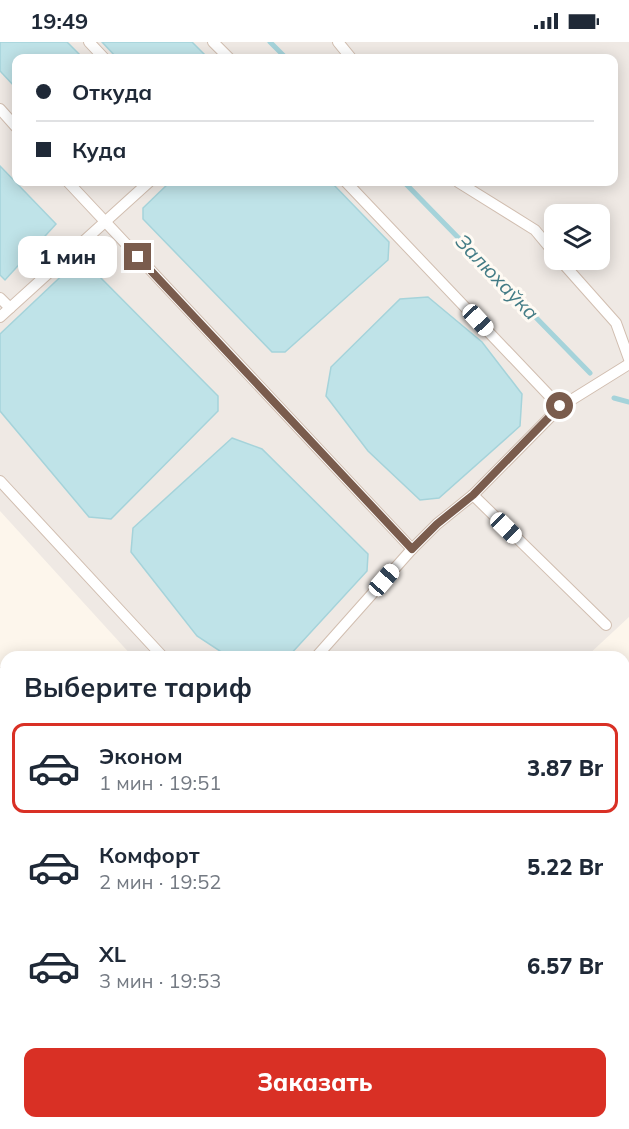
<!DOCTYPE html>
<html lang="ru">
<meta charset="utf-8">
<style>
:root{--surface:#fff;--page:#f6f6f7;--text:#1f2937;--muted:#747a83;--line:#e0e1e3;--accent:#d93025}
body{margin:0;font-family:Mulish,sans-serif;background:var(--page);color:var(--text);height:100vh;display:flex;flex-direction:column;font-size:22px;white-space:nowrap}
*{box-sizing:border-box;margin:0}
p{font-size:20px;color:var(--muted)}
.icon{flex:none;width:33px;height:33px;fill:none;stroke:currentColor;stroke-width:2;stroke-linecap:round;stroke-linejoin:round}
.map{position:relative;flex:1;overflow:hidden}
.sheet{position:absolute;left:0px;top:609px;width:630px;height:478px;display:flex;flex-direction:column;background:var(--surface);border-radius:18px 18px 0 0;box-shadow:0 3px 15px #0003}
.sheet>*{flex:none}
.top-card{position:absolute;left:12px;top:12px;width:606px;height:132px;border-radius:12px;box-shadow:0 3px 15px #0003;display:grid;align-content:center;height:132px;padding:0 24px;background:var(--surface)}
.buttons{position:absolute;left:544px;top:162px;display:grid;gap:12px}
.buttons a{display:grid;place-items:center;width:66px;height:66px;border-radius:12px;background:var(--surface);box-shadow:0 3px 15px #0003;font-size:30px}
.end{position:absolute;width:27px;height:27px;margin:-14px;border:8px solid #7a5c4d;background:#fff;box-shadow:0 0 0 3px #fff}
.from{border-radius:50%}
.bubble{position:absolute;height:42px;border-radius:12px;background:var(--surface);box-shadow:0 3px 15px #0003;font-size:20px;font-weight:800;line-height:42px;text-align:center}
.car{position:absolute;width:18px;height:36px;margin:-18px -9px;border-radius:8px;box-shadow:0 0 4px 2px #0007;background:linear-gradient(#fff 24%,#345 0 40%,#fff 0 76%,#345 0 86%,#fff 0)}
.top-card b{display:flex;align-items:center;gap:21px;height:57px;font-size:22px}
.top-card b+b{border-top:2px solid var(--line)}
.top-card i{width:15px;height:15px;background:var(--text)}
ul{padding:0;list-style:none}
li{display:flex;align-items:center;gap:18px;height:90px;margin:0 12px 9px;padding:0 12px;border:3px solid transparent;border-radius:12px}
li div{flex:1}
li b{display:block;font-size:22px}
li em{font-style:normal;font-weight:800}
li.selected{border-color:var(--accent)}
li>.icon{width:54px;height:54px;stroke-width:1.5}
h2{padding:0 24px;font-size:27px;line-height:72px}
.button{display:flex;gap:12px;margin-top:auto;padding:12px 24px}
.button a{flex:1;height:69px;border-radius:12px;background:var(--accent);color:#fff;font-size:24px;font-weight:800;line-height:69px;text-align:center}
.status{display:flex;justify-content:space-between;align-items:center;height:42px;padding:0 30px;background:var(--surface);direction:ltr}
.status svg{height:16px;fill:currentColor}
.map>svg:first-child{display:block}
.industrial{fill:#efe9e4;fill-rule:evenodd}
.green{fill:#d8ecc9}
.water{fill:#bfe3e8;stroke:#a5d3da;stroke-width:1.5}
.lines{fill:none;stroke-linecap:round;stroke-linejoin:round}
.stream{stroke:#a5d3da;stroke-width:5}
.service-casing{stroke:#d1beb0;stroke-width:12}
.service{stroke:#fff;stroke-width:10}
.route{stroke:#7a5c4d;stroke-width:8}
.labels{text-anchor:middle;stroke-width:6;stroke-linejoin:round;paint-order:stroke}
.water-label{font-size:20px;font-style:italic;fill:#437c86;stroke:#fffaf3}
</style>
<div class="status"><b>19:49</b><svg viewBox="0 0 49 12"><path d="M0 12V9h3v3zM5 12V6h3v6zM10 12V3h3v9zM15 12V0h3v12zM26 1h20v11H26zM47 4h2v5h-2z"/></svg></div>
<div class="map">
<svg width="629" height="1087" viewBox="0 0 629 1087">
<rect width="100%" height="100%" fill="#fdf6ec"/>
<!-- industrial -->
<path class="industrial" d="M0,0h629v575l-43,40h-453l-133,-146zM16,16h598v124h-598zM555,172h45v46h-45z"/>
<!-- green -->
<g class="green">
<path d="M629,653v64h-5v-62z"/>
<path d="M624,771h5v316h-629v-224l6,-1v220h618z"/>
</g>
<!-- water -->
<g class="water">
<path d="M0,0h67l16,16h-67v30l-16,-17z"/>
<path d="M102,0h90l16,16h-91z"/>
<path d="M0,124l56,58 -51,56 -5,-5z"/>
<path d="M170,140h161l58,60 -1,18 -103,92h-13l-129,-133v-11z"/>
<path d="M72,224l18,1 128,129v15l-107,108 -22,-2 -89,-106v-77z"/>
<path d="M428,255l54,45 40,52 -2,32 -81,72 -19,2 -52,-49 -42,-55 5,-29 69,-68z"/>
<path d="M232,396l30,11 106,105 -1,17 -79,86h-59l-32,-21 -66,-84 2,-24z"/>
</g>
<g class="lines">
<!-- stream -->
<g class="stream">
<path d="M270,0l16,16"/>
<path d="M404,140l186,191"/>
<path d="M614,356l15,4"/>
</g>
<!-- service casing -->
<g class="service-casing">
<g id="service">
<path d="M89,0l15,16"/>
<path d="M213,0l16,16"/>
<path d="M338,0l13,16"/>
<path d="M0,67l16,18"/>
<path d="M68,140l344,367"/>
<path d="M346,140l214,225"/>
<path d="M458,140l77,48 20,24"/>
<path d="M560,218l56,63 13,36"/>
<path d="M0,256l10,10"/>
<path d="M0,275l149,-135"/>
<path d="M0,439l163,176"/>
<path d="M473,453l133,130"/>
<path d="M316,615l96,-108 25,-25 36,-29 87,-88 69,-43"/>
<path d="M0,631l6,7"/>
<path d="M624,750l5,-1"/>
</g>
</g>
<!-- service -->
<use href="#service" class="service"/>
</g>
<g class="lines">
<!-- route -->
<path class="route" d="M138,215l274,292 25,-25 36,-29 87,-89"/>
</g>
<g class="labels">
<!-- water labels -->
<g class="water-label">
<text transform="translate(497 235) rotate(46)" y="7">Залюхаўка</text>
</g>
</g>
</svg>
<div class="buttons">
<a><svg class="icon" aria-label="layers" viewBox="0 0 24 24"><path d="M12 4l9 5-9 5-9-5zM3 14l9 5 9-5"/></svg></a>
</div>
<i class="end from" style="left:560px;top:364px"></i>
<i class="end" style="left:138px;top:215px"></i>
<div class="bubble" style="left:18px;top:194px;width:99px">1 мин</div>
<i class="car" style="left:478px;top:278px;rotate:137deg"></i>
<i class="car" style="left:506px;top:486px;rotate:134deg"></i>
<i class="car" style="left:384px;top:538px;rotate:41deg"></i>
<div class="top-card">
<b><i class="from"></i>Откуда</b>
<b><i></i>Куда</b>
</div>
<section class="sheet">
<h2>Выберите тариф</h2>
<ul>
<li class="selected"><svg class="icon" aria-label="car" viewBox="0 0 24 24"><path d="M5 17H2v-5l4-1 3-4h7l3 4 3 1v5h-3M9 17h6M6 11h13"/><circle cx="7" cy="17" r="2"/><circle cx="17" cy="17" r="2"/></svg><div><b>Эконом</b><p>1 мин · 19:51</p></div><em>3.87 Br</em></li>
<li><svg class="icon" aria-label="car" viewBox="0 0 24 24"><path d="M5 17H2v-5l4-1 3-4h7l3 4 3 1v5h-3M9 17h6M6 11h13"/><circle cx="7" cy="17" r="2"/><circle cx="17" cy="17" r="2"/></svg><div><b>Комфорт</b><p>2 мин · 19:52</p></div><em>5.22 Br</em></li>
<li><svg class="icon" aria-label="car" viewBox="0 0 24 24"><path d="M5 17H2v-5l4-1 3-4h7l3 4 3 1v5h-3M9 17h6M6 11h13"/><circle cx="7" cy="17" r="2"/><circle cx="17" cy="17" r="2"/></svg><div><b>XL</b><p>3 мин · 19:53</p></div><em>6.57 Br</em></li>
</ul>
<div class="button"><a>Заказать</a></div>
</section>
</div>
